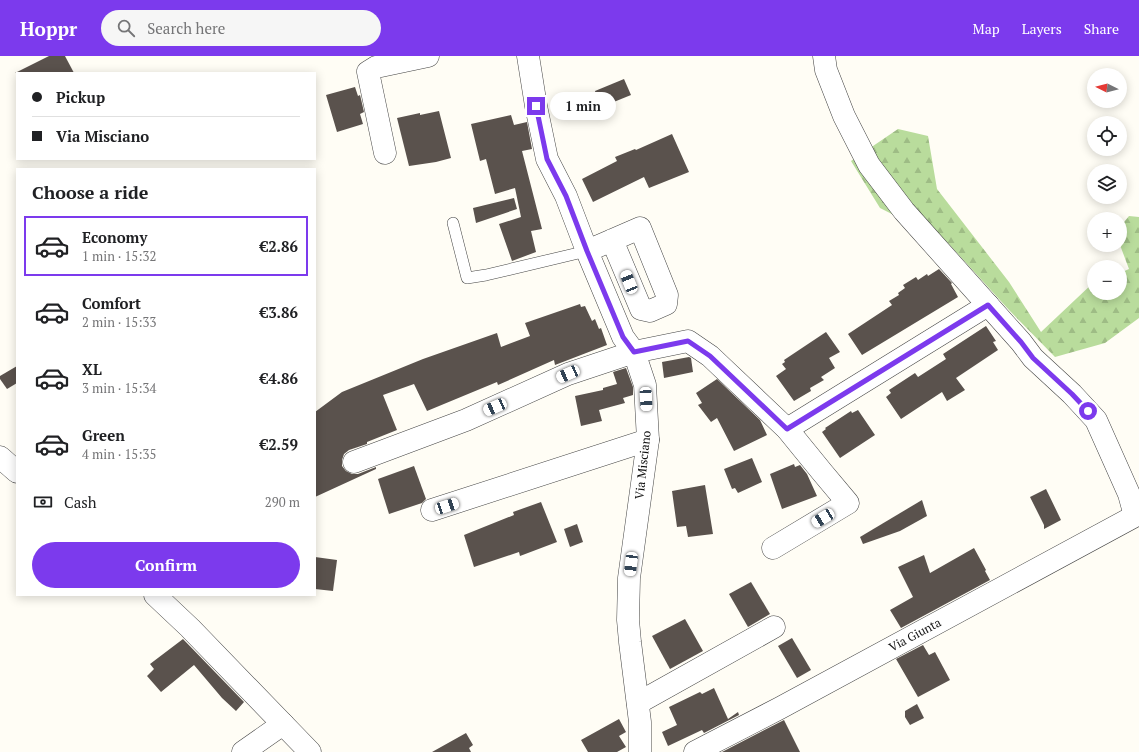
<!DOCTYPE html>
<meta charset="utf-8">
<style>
:root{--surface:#fff;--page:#f6f6f6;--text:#202124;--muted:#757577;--line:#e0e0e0;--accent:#7c3aed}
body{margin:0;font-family:"PT Serif",serif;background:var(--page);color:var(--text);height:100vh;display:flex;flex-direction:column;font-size:15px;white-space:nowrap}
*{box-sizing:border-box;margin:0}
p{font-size:13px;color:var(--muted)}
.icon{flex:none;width:22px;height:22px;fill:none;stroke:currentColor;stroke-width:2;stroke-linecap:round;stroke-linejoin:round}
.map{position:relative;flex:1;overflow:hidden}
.panel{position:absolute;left:16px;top:112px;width:300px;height:428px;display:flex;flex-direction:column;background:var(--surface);border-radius:0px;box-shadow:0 2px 10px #0003}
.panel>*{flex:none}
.hud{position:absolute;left:16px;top:16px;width:300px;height:88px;border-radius:0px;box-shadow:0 2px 10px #0003;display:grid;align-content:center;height:88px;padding:0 16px;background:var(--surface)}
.needle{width:26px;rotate:276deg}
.fabs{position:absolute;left:1087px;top:12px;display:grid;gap:8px}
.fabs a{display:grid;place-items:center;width:40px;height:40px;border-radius:50%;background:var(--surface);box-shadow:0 2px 10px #0003;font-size:20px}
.end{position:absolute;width:18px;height:18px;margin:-9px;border:5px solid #7c3aed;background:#fff;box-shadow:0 0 0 2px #fff}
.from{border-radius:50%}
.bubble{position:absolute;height:28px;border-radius:14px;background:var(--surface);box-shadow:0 2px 10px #0003;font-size:13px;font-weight:700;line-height:28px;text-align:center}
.car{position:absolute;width:12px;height:24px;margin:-12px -6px;border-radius:5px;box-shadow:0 0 3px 1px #0007;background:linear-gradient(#fff 24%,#345 0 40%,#fff 0 76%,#345 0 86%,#fff 0)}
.hud b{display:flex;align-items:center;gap:14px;height:38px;font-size:15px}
.hud b+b{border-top:1px solid var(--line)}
.hud i{width:10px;height:10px;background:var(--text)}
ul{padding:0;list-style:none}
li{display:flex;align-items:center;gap:12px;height:60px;margin:0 8px 6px;padding:0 8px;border:2px solid transparent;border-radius:0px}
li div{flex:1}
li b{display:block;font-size:15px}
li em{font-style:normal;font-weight:700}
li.on{border-color:var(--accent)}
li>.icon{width:36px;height:36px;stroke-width:1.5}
h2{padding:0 16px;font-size:18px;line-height:48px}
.pay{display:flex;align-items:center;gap:10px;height:44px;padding:0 16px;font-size:15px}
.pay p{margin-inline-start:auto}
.cta{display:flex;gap:8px;margin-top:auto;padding:8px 16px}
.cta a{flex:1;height:46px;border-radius:24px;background:var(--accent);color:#fff;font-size:16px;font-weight:700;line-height:46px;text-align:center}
header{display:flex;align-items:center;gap:24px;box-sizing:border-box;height:56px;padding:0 20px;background:var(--accent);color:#fff}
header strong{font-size:19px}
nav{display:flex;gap:22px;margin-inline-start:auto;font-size:14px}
.search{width:280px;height:36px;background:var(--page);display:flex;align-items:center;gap:10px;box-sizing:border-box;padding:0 14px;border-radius:22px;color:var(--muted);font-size:15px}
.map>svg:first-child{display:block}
.forest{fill:url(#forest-firs)}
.building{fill:#5a524d}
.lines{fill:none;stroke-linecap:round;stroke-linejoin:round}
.lane-casing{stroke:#444;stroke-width:12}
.street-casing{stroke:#444;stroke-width:23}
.lane{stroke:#fff;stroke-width:11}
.street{stroke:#fff;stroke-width:22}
.route{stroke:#7c3aed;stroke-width:5}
.labels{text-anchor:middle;stroke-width:4;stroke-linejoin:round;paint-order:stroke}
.street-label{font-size:12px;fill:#111;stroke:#fff}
</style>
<header>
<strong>Hoppr</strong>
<div class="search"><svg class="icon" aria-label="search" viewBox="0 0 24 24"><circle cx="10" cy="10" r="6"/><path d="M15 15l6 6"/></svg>Search here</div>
<nav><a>Map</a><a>Layers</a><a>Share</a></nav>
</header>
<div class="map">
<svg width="1139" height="696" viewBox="0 0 1139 696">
<defs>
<pattern id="forest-firs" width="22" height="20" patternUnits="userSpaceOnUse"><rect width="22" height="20" fill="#b9dc9c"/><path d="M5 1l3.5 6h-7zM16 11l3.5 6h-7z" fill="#9ebc85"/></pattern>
</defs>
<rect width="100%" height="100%" fill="#fffdf5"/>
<!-- forest -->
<path class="forest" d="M898,73l30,7 9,53 72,93 32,50 53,-50v11h26v-20l9,-4 -9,-24v-18l9,-11 10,1v101l-34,25 -50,14 -46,-47 -62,-68 -67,-34 -29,-47z"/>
<!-- building -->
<g class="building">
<path d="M49,0h16l9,17h-59z"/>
<path d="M624,23l7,16 -32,13 -4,-17z"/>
<path d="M355,31l3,9 2,-1 1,4 3,13 -4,2 3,10 -26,8 -11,-37z"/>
<path d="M439,55l12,47 -15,4 -27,4 -12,-48 23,-5v2z"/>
<path d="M511,59l3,10 13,-3 5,27 -10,2 20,78 -11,2 5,21 -24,9 -13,-37 22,-7 -6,-29 -20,6 -9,-35 -6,2 -9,-37z"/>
<path d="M672,78l17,38 -40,16 -5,-11 -51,25 -11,-23 35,-18 -2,-4 20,-8 1,1z"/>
<path d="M514,142l3,11 -41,14 -3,-15z"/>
<path d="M939,213l13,14 -1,1 7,13 -96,58 -14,-21 44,-29 -3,-4 10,-6 -1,-2 7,-5 -2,-3 13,-8 2,3 9,-6 1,2z"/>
<path d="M580,248l1,3 4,-1 7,15 3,-2 4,10 2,-1 6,17 -52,20 -1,-5 -56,25 -1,-3 -70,29 -13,-27 -31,11 14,35 -30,12v2l-18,6 -5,4 -2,6v6l4,5 6,3h6l18,-7v2l-61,28v-85l27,-20 81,-33 74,-26 4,14 29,-11 -5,-13z"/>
<path d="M986,270l10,15 -3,1 5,8 -42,28 9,12 -18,11 -5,-9 -41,27 -15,-22 5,-4 -2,-3 26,-17 3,4 28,-18 -3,-5z"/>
<path d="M826,276l14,20 -11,6 6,10 -14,9 3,3 -14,8 1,3 -17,10 -18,-25 10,-7 -4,-5 3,-2 -1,-2z"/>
<path d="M689,301l2,1 2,14 -29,6 -2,-16z"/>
<path d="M17,310v17l-10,6 -7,-10v-3z"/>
<path d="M626,312l7,19v8l-10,3 2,5 -26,7 3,11 -21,5 -6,-30 28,-6v-2l14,-4 -4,-12z"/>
<path d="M717,323l43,41 7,15 -33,16 -17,-33 -6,4 -13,-17 4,-2 -6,-10z"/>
<path d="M858,354l17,25 -35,23 -18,-26 4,-3 -1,-1 26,-17 1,2z"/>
<path d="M752,402l10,24 -24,11 -3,-5 -3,1 -8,-20z"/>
<path d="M794,408l1,3 5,-2 7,9 10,22 -35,13 -12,-35z"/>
<path d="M414,410l12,33 -4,4 -33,11 -11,-35z"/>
<path d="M705,429l8,49 -25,3 -2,-11 -9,1 -5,-36z"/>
<path d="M1046,433l15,31 -17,9v-4l-14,-28z"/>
<path d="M922,444l5,16 -27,15 -37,13 -3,-7z"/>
<path d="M541,446l16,40 -37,14 -1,-4 -45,15 -10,-32 50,-20 -1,-3z"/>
<path d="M577,468l6,18 -13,5 -6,-18z"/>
<path d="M974,492l12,22 -1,1 5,9 -89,48 -11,-18 23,-13 -15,-30 26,-12 6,18z"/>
<path d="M315,501l22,3 -4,31 -18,-2z"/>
<path d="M751,526l19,32 -22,13 -19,-33z"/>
<path d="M685,563l18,32 -33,18 -18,-33z"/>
<path d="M792,582l19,32 -14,8 -19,-32z"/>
<path d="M183,583l61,63 -8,9 -14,-13 -28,-33 -33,27 -14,-16 7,-7 -4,-5z"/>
<path d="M923,589l6,10 6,-3 15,28 -32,17 -22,-38z"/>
<path d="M714,632l14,31 10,-7 1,3 -35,18 -2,-3 -34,16 -6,-14 15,-7 -8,-18 31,-15 2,2z"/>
<path d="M917,648l7,14 -14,7 -5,-8v-6z"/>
<path d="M619,663l7,13 -7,4 7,11 -9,5h-29l-7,-12z"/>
<path d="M784,664l16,32h-78z"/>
<path d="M466,677l7,12 -4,3 2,4h-39z"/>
</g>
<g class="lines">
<!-- lane casing -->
<g class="lane-casing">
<path id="lane" d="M453,167l14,55 19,-3 101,-24"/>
</g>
<!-- street casing -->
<g class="street-casing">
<g id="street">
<path d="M528,0l8,50 11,53 19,37 21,55 36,86 11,15 11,33 3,55 -19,138 -1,42 2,22 10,80v30"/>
<path d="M385,97l-17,-81 8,-5 52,-11"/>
<path d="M587,195l53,-23 27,67 -1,9 -16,7 -9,-2 -29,-69"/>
<path d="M787,373l201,-124"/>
<path d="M0,401l17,15"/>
<path d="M354,406l112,-42 102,-46 66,-22 54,-11 22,15 77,73 35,43 26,31 -75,45"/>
<path d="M432,454l216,-70"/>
<path d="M155,539l35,33 120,124"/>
<path d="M638,647l136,-76"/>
<path d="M243,696l40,-28"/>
<path d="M695,696l85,-44 355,-192 -6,-22 -33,-74 -24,-26 -39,-36 -12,-16 -117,-131 -35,-46 -25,-49 -18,-46 -2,-14"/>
</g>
</g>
<!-- lane -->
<use href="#lane" class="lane"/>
<!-- street -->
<use href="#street" class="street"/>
</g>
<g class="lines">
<!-- route -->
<path class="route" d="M536,50l11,53 19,37 21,55 36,86 11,15 54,-11 22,15 77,73 201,-124 33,37 12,16 39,36 16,17"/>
</g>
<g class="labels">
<!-- street labels -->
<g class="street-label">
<text transform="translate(643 409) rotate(-84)" y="4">Via Misciano</text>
<text transform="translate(915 579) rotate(-28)" y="4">Via Giunta</text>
</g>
</g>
</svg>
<div class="fabs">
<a><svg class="needle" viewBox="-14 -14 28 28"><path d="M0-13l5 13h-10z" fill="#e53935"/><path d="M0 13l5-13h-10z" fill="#757577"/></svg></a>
<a><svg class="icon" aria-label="locate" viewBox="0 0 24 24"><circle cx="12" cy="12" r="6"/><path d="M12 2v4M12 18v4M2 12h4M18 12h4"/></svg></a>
<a><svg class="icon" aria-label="layers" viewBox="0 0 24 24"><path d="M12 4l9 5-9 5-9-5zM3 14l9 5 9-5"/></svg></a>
<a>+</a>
<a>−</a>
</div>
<i class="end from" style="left:1088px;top:355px"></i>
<i class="end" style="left:536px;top:50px"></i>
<div class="bubble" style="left:550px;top:36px;width:66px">1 min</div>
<i class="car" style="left:629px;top:226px;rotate:338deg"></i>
<i class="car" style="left:568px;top:318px;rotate:246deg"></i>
<i class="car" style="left:646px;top:343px;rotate:177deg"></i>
<i class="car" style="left:495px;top:351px;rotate:246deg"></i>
<i class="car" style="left:447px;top:450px;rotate:72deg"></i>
<i class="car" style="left:823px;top:462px;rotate:239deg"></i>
<i class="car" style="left:631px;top:508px;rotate:187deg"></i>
<div class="hud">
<b><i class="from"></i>Pickup</b>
<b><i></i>Via Misciano</b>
</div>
<section class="panel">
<h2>Choose a ride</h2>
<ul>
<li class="on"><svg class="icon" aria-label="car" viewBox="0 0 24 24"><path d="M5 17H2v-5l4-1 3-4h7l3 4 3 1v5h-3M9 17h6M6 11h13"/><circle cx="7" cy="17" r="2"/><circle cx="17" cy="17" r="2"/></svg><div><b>Economy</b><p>1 min · 15:32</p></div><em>€2.86</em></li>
<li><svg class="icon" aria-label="car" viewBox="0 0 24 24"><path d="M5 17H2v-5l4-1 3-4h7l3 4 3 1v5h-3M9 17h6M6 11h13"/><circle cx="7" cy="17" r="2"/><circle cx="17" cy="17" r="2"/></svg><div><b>Comfort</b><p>2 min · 15:33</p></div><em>€3.86</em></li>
<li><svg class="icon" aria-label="car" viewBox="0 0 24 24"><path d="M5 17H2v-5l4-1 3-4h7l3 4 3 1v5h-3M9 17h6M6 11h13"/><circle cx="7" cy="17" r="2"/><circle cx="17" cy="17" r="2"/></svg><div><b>XL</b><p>3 min · 15:34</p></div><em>€4.86</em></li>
<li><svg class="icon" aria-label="car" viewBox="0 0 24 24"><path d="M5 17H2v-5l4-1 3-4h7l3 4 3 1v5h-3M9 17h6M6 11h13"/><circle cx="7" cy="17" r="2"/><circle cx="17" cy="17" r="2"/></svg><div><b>Green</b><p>4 min · 15:35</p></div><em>€2.59</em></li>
</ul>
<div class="pay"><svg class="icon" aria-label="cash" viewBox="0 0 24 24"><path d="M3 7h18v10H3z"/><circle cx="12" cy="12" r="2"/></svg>Cash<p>290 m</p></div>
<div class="cta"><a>Confirm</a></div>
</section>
</div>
